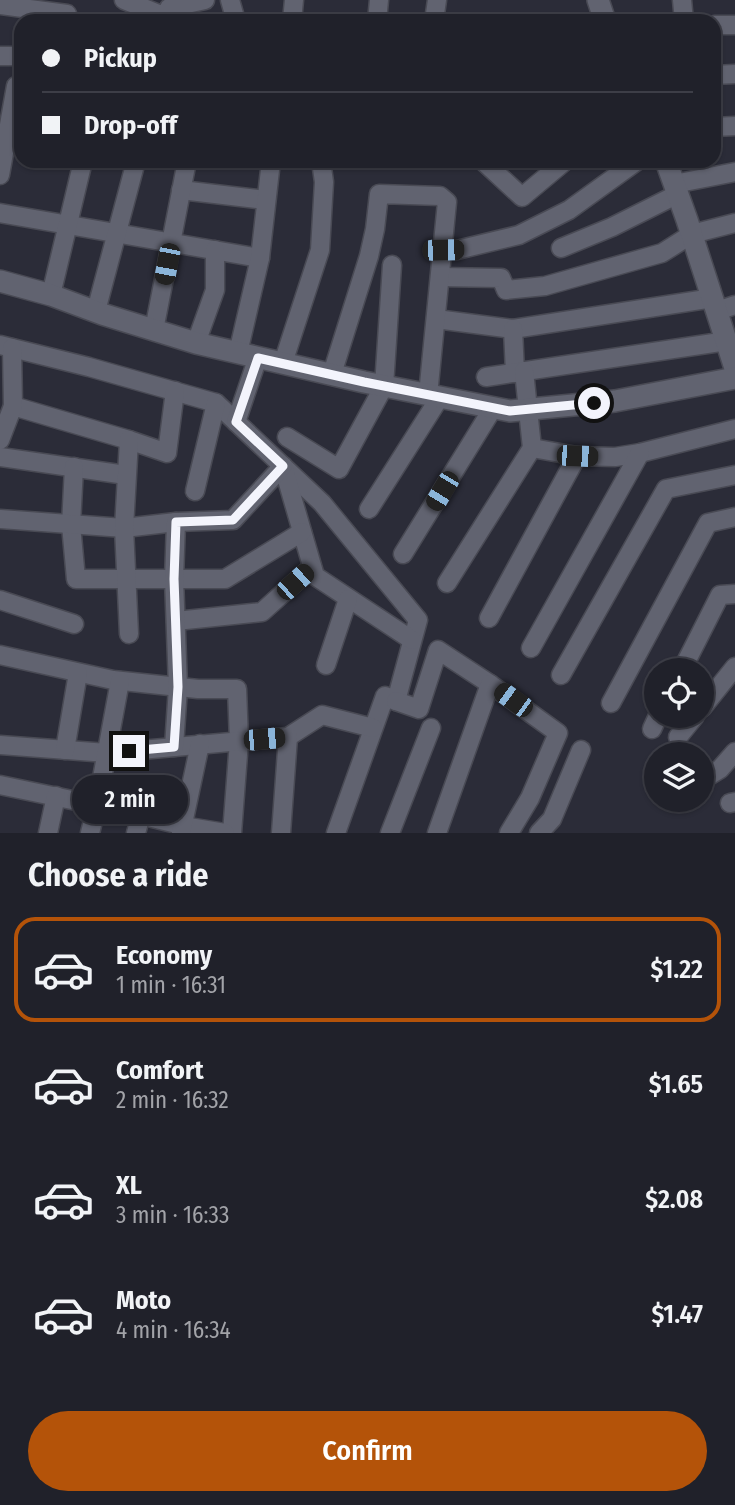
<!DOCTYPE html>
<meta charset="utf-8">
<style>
:root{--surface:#20212a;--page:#2d2e36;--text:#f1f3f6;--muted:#a2a3a8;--line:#3d3e47;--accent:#b45309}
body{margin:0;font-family:"Fira Sans Condensed",sans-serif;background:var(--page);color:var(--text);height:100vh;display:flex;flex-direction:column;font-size:26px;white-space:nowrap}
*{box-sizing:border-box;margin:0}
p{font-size:23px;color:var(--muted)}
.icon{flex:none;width:38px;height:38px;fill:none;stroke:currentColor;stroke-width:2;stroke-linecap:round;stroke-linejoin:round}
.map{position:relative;height:833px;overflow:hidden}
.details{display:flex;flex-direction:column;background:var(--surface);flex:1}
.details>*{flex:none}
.banner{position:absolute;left:14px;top:14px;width:707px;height:154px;border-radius:21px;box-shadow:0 2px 5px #0004,0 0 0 2px var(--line);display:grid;align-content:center;height:154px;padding:0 28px;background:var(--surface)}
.buttons{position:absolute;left:644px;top:658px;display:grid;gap:14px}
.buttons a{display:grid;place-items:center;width:70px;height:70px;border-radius:50%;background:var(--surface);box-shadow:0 2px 5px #0004,0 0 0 2px var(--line);font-size:35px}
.end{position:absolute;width:32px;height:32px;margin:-16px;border:9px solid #f3f4fc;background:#111;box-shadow:0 0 0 4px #111}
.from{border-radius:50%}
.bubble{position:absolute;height:49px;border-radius:24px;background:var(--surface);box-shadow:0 2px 5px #0004,0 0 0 2px var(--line);font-size:23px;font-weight:600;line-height:49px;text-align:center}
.car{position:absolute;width:21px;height:42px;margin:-21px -10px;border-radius:9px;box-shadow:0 0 5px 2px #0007;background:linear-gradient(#222 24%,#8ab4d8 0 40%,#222 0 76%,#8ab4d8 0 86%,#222 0)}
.banner b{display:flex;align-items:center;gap:24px;height:66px;font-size:26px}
.banner b+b{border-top:2px solid var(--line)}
.banner i{width:18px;height:18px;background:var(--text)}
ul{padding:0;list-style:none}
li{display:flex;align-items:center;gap:21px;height:105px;margin:0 14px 10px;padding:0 14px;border:4px solid transparent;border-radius:21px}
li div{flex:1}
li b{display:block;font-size:26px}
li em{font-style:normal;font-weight:600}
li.on{border-color:var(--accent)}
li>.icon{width:63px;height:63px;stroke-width:1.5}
h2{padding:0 28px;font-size:32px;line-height:84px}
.primary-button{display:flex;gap:14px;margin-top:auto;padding:14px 28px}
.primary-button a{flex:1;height:80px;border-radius:42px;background:var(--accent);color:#fff;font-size:28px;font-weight:600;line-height:80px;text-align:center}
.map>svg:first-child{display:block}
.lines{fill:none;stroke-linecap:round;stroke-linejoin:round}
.street-casing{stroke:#494a54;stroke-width:21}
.secondary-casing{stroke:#494a54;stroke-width:24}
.street{stroke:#616370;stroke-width:18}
.secondary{stroke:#616370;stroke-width:21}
.route{stroke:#f3f4fc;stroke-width:9}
</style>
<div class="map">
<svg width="735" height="833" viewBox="0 0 735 833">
<rect width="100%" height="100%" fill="#2b2c38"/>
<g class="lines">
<!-- street casing -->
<g class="street-casing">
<g id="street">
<path d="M124,0l42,17 3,-9 36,-8"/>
<path d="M230,0l6,21"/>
<path d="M682,0l2,21"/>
<path d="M0,5l67,9"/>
<path d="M292,21l2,-21"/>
<path d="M377,21l2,-21"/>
<path d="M434,21l3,-21"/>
<path d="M714,25h21"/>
<path d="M0,56h21"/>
<path d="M714,75l21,-1"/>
<path d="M714,127l21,-1"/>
<path d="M483,161l39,36 43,-36"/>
<path d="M0,175l16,-89h5"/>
<path d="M674,184l61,-12"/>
<path d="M181,190l85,10"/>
<path d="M0,213l260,45"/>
<path d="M561,248l51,-21 66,-33"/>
<path d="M442,250h15l62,-15 50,-25 68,-49"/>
<path d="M440,277l61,1 5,12 39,-4 117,-33 30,-19 43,-11"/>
<path d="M51,295l32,-134"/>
<path d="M96,311l40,-150"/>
<path d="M717,311l18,-6"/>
<path d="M436,319l77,10 200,-31"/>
<path d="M513,329l2,44"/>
<path d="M154,330l33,-169"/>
<path d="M196,343l19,-53v-40"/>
<path d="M0,345l89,22 127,36 106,100 96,117 -22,81 -11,-5 -49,137"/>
<path d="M238,353l22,-95 11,-97"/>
<path d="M283,363l37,-113 4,-68 -3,-21"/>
<path d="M332,374l37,-118 6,-27 4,-35 61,2 7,6 -19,193"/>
<path d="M486,377l241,-36"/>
<path d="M13,406l116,34 38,13 8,-62"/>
<path d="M236,422l22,-65"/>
<path d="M287,437l52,32 45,-83 8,-121"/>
<path d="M0,440l13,-34 -1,-58"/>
<path d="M532,448l45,8 38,1 25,-4 95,-24"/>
<path d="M0,457l126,18"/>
<path d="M283,466l32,110 97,64"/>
<path d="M74,467l-3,58 5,54h149l77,-47"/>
<path d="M195,491l21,-88"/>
<path d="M369,509l71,-112"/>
<path d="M0,519l124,9 52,-6 57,-2 50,-54"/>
<path d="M403,554l90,-146"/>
<path d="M447,583l85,-135 -8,-77"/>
<path d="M0,600l74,24"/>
<path d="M489,618l88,-162"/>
<path d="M176,621l86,-9 50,-45"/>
<path d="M129,634l-5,-106 5,-88"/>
<path d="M531,648l109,-195"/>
<path d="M0,655l113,25 85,9h39l2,52 -7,92"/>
<path d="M326,665l22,-66"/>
<path d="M682,670l38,-75 15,-1"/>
<path d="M561,675l105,-186 69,-14"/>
<path d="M396,701l23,8 19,-59 52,34 68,49 -28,65 -21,35"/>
<path d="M611,703l97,-180 27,-6"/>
<path d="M702,708l33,-41"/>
<path d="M652,729l6,-13"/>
<path d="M678,737l17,-21"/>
<path d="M0,745l107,8 181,-16 34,-22 51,13"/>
<path d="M174,747l4,-60 -4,-108 2,-57"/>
<path d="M65,750l13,-77"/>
<path d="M702,780l18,-11 15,-17"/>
<path d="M0,785l120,25 69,17 36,6"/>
<path d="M730,803l5,-1"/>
<path d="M48,833l8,-37"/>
<path d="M90,833l7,-28 23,-124"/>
<path d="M136,833l5,-18"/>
<path d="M181,833l19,-89"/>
<path d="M281,833l7,-96"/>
<path d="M390,833l41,-105"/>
<path d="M437,833l53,-149"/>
<path d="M539,833l13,-14 29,-69"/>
</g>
</g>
<!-- secondary casing -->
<g class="secondary-casing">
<g id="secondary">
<path d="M598,0l7,21"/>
<path d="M666,161l21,59 48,148"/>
<path d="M0,281l51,14 51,19 94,29 168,39 146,29 105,-10 120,-23"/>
</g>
</g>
<!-- street -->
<use href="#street" class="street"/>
<!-- secondary -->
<use href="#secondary" class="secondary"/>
</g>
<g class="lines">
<!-- route -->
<path class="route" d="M129,751l45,-4 4,-60 -4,-108 2,-57 57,-2 50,-54 -47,-44 22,-64 106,24 146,29 84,-8"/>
</g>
</svg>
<div class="buttons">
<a><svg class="icon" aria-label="locate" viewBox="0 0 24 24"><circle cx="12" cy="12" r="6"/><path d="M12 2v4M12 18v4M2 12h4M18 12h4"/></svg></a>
<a><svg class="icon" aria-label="layers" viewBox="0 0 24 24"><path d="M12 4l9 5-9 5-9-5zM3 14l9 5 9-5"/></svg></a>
</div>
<i class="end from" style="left:594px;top:403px"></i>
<i class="end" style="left:129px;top:751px"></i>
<div class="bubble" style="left:72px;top:775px;width:116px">2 min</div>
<i class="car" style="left:443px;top:250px;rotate:89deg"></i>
<i class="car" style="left:167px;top:264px;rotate:191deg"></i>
<i class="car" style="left:577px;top:456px;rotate:92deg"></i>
<i class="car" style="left:442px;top:491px;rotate:211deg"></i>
<i class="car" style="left:295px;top:582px;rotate:48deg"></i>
<i class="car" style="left:513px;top:700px;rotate:306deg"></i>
<i class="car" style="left:264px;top:739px;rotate:85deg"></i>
<div class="banner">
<b><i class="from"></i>Pickup</b>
<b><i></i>Drop-off</b>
</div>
</div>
<section class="details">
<h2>Choose a ride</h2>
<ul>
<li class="on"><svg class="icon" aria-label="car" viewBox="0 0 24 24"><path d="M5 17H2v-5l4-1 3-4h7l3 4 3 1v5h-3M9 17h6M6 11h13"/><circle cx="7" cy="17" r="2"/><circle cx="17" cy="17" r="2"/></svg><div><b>Economy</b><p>1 min · 16:31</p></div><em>$1.22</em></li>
<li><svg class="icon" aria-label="car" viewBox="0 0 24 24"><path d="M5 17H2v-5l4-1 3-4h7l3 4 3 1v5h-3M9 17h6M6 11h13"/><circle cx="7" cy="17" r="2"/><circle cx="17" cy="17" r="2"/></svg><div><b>Comfort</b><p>2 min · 16:32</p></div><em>$1.65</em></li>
<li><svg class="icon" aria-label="car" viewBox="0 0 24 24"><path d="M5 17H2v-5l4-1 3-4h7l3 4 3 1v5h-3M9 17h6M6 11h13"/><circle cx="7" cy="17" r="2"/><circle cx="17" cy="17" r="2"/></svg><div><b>XL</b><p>3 min · 16:33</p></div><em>$2.08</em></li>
<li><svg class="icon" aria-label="car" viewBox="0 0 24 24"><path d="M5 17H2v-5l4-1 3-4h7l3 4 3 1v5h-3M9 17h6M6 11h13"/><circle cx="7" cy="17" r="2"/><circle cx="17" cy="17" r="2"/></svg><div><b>Moto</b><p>4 min · 16:34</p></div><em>$1.47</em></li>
</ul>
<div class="primary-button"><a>Confirm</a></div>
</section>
